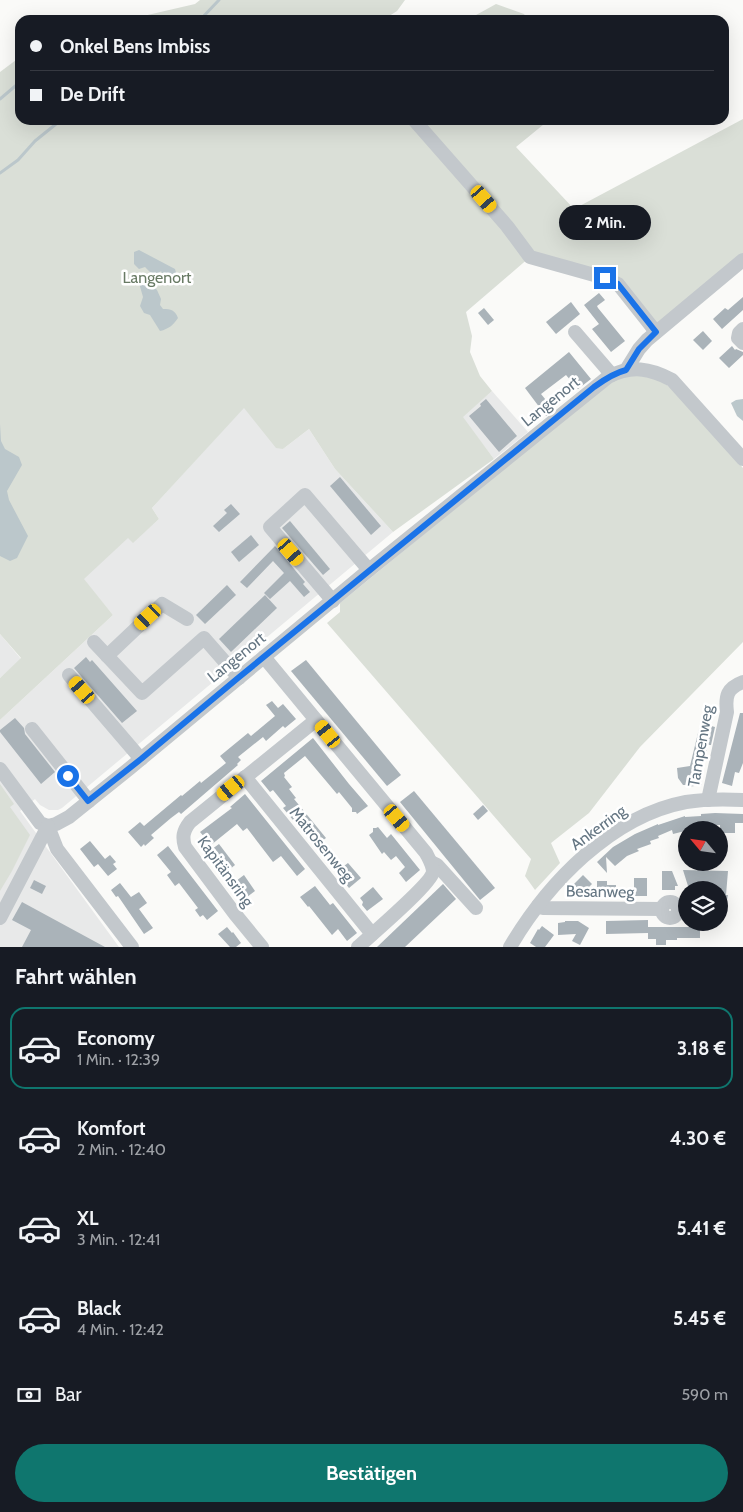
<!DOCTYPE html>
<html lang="de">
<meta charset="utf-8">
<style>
:root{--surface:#171b24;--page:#242831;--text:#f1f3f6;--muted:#9ea1a6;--line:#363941;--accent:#0f766e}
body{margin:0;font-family:Cabin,sans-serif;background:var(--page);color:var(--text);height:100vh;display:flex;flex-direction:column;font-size:19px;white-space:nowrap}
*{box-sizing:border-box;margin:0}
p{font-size:16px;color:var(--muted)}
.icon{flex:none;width:28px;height:28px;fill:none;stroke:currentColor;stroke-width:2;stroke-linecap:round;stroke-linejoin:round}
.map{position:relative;height:947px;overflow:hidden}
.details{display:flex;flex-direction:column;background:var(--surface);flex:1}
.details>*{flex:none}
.top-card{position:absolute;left:15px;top:15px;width:714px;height:110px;border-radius:15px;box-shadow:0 5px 20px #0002;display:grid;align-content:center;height:110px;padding:0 15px;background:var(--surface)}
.needle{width:32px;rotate:299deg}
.buttons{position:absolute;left:678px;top:821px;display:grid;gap:10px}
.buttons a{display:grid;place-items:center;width:50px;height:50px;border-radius:50%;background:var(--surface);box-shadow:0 5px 20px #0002;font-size:25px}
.end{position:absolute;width:22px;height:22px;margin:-11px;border:6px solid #1a73e8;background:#fff;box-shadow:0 0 0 2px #fff}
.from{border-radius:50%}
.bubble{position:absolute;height:35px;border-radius:18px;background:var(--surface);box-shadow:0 5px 20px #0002;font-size:16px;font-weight:700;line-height:35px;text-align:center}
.car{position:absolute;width:15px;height:30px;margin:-15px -8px;border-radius:6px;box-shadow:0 0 4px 1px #0007;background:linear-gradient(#f5c518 24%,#345 0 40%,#f5c518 0 76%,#345 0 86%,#f5c518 0)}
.top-card b{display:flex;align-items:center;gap:18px;height:48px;font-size:19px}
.top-card b+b{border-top:1px solid var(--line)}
.top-card i{width:12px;height:12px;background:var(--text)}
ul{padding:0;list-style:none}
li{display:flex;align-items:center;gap:15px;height:82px;margin:0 10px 8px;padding:0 5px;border:2px solid transparent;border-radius:15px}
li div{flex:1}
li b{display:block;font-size:19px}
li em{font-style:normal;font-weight:700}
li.selected{border-color:var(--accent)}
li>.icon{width:45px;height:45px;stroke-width:1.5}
h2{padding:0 15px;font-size:22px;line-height:60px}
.pay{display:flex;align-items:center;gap:12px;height:55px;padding:0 15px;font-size:19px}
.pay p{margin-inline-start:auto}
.primary-button{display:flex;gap:10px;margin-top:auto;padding:10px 15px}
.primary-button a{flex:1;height:58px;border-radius:30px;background:var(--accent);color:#fff;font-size:20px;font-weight:700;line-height:58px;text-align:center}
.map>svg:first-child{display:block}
.built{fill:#e8e9e9}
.green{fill:#dadfd7}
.water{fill:#bbc7cb}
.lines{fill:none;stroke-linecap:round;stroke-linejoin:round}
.stream{stroke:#bbc7cb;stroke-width:3}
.building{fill:#aab3b9}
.minor{stroke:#c3c8cc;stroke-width:14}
.route{stroke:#1a73e8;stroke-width:6}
.labels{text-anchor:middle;stroke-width:5;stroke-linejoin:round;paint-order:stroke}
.park-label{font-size:16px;fill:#687a64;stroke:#fff}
.street-label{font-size:16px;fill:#657683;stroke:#fff}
</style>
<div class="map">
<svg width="743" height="947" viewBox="0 0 743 947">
<rect width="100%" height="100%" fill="#fafaf8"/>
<!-- built -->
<g class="built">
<path d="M492,391l36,41 -34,27 -32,-42z"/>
<path d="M244,407l39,42 26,-20 26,40 58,63 -331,276 -4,2h-9l-9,-5 -5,-6 -15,12 99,136h-119v-227l113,-105 -30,-36 45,-42 5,5 26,-23 -7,-11z"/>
<path d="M0,634l21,25 -21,19z"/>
</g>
<!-- green -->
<g class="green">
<path d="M200,0h205l-8,11 -14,9h-257l69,-16z"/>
<path d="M496,4l28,10 4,6h-61z"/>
<path d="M20,57v63h529l-33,27 58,62 169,-90v144l-87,73 -39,-48 -87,-31 -64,55 6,24 -2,16 10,24 12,15 -29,26 31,42 -101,73 -58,-63 -26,-40 -26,20 -7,-1 -32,-40 -92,100 7,11 -26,24 -5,-5 -44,41 29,36 -113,105v-42l21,-20 -21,-24v-562z"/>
<path d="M629,374l29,5 16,11 69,78v174l-103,105 -51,66 -38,30 9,20 -25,27 -10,-14 6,-17 -204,-236 13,-11v-9l271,-222z"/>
<path d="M0,784l14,20 -4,3 20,28 -18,36 -12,20z"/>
</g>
<!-- water -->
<g class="water">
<path d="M139,250l36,19 2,7 -2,4 -6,1 -5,-3 -3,-7 -4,4 -7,-3 -5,-5 -6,2 -5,-5v-12z"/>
<path d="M145,278l12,12 4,9 -1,6 3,4c8,0 12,1 15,9 -5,7 -9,11 -18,13l-10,-16 -6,-2 -4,-7 3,-9 -4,-14 2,-4z"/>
<path d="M743,399v22l-6,-5 -6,-13 5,-3z"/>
<path d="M0,424l1,17 4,8 14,8 3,8 -15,26 2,9 19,36 -11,22 -7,3 -10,-5z"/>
</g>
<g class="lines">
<!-- stream -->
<g class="stream">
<path d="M200,20l19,-20"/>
<path d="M0,99l20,-17"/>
<path d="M0,173l18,-13 17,-19 26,-21"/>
</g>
</g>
<!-- building -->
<g class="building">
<path d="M599,293l6,7 -8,6 1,2 27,33 -14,11 -19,-23 7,-5 -15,-19z"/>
<path d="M743,297v13l-21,19 -9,-10 12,-11 3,2z"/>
<path d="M571,302l9,12 -24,20 -10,-12z"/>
<path d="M484,308l10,12 -6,5 -10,-12z"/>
<path d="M703,331l9,10 -9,9 -10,-10z"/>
<path d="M732,346l3,4 1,-1 7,3v3l-14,13 -10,-10z"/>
<path d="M569,352l22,27 -13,10 -12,-14 -25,19 13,16 -8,6 -21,-28z"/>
<path d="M486,399l31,37 -18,16 -30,-36 12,-10 -1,-2z"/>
<path d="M340,477l41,49 -10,9 -41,-49z"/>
<path d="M231,504l9,10 -21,18 -6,-6 14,-13 -3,-3z"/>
<path d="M290,521l40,48 -7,6 -41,-47z"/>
<path d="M251,535l8,10 -20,17 -8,-10z"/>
<path d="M275,546l30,36 -2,2 7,8 -6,5 -14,-16 -20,18 -6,-6 20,-20 -11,-12 -26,27 -7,-6z"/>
<path d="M227,585l9,10 -31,29 -9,-9z"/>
<path d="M265,595l12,13 -46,44 -12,-13z"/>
<path d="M86,657l4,5 2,-2 45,51 -15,12 -48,-55z"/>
<path d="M306,660l95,115 -14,11 -96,-115z"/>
<path d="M272,701l6,7 5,-4 13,15 -11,9 -2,-2 -17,15 -3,-4 -25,20 3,3 -4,4 1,1 -57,49 -2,-2 -8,6 -20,17 3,3 -9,8 -1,-2 -3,3 -13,-15 12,-10 4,4 37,-31 1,1 18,-15 1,2 25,-20 -6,-7 28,-23 3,3 24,-20 -9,-11z"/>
<path d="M740,713h3v50l-4,10 -4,-1 -3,14 -10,-3z"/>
<path d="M15,718l9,10 1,6 30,38 -14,12 -41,-52v-2z"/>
<path d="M704,724l11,3 -4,18h-3l-4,18 -5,-2 3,24 -15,2 -1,-2h-3l-5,-7 -1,-10 13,-2 9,-37z"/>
<path d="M313,738l36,46 19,22 -11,8 -1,-2h-4v-4l-13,-16 -2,2 -32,-38 -21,17 1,3 -1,1 8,10 -3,2 7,9 -2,1 32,39 -11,8 -21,-27 -1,1 -10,-12 3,-2 -13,-16 -3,2 -9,-11z"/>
<path d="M414,791l81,97 -15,12 -80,-98z"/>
<path d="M245,794l60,75 -8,7 -16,-20 -8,6 -26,-34 -4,3 -6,-7 -26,21 -11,-13 32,-24 -2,-1z"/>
<path d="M483,805l5,6 -10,9 -5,-6z"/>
<path d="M715,813l28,1v9h-8v10h-15v-8l-32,2 1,3 -16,4 -1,-4 -14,6 1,2 -9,3 1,3 -14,5 2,2 -12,5 -12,10 -9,-9 1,16 -10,-11 16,-15 22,-13 23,-10v1l27,-9v1l16,-1v-2z"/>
<path d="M378,827l9,11 4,-4 29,36 -14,12 -7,-9 6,-6 -9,-11 -5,4 -7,-8 -2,2 -13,-19 4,-3v-4h3z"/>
<path d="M90,841l15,18 5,-4 6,7 -3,2 4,5 -9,7 -10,-12 -4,3 -14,-18z"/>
<path d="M219,844l16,21 -11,9 -16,-22z"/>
<path d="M168,846l50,65 -11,9 -4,-5 -3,2 -5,-7 3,-2 -19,-25 -4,3 -8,-11 4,-3 -14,-17z"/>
<path d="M348,863l13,15 -12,10 -13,-16z"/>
<path d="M683,870l45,1 -2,24h2l-4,20h-5v-25l-1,-2h-6v-2h-24z"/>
<path d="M662,871h10l6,15h-3v4h-13z"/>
<path d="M244,875l11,16 -12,9 -11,-16z"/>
<path d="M583,875l9,9 -10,10 -9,-9z"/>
<rect x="634" y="878" width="13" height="18"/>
<path d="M34,880l12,6 -4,8 -12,-6z"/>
<path d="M597,881h10v4h9v13h-10v-8h-9z"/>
<path d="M120,883l11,14 8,-5 8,11 -8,6 14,19 -9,6 -26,-38 -2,1 -5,-7z"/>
<path d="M443,884l13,15 -51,48h-28z"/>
<path d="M315,886l15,19 3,-2 24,30 -10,8 -9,-12 -6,6 -23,-29 -1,1 -8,-10z"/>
<path d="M373,887l10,12 -16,12 -5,-6 1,-3 -3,-4z"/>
<path d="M22,902l83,45h-83l9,-17 -19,-10z"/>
<path d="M648,920v7h52v11h-23v2h-11v5h-10v-6h-8v-6l-42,1v-13z"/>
<path d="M565,921h13l11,7 -9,17 -8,-4 4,-7 -18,1v-12l7,-1z"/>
<path d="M542,926l12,9 -9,12h-9l-6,-4 8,-14 1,1z"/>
<path d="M227,927l5,6 1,-1 8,11 -5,4h-6l-12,-13z"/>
</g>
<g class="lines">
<!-- minor -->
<g class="minor">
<path d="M414,120l93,106 23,31 75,21 13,6 38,48"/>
<path d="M743,329l-4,4 -1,5 5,5"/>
<path d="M575,332l37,43"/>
<path d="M626,370l13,-21 8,-9 96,-80"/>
<path d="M333,601l-63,-74 35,-32 64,75"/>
<path d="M94,642l48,51 62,-55 35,40"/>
<path d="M107,656l55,-52 25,15"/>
<path d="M264,657l52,63"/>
<path d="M69,675l72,84"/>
<path d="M32,729l57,72"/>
<path d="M0,769l40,54 8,3"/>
<path d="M245,777l127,157"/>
<path d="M708,800l19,-88c-2,-16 0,-24 16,-30"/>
<path d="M48,826l8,-2 13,-7 61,-49 239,-198 239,-193c23,-12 42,-9 64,3l71,79"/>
<path d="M48,826l9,23 75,98"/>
<path d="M431,862l6,3 39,43"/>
<circle cx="670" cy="910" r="8"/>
<path d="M538,906l5,2 119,1"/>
<path d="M0,918l48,-92"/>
<path d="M262,947l-27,-33 -50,-67c-3,-10 -2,-16 5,-25l126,-102 110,133c3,6 7,12 7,19 -2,12 -62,63 -75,75"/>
<path d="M510,947c37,-63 101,-131 176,-145 19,-3 38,-3 57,-2"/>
</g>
</g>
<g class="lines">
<!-- route -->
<path class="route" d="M68,776l20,25 53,-42 97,-81 356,-291c11,-8 20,-14 32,-17l13,-21 17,-17 -38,-48 -13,-6"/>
</g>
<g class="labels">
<!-- park labels -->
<g class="park-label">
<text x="157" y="283">Langenort</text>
</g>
<!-- street labels -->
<g class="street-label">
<text transform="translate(550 401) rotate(-39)" y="6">Langenort</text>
<text transform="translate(236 657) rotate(-39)" y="6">Langenort</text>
<text transform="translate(700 746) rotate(-80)" y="6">Tampenweg</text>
<text transform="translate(598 827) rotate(-36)" y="6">Ankerring</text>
<text transform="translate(322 844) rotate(51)" y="6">Matrosenweg</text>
<text transform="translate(226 871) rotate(54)" y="6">Kapitänsring</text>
<text transform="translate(600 891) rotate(1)" y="6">Besanweg</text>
</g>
</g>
</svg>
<div class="buttons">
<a><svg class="needle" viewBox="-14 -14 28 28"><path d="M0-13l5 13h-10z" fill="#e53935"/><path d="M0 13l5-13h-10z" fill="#9ea1a6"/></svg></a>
<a><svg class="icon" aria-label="layers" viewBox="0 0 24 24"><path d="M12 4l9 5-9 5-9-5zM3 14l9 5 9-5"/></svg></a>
</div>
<i class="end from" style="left:68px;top:776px"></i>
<i class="end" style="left:605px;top:278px"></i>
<div class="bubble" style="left:559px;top:205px;width:92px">2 Min.</div>
<i class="car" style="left:484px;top:199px;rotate:139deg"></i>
<i class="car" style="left:291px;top:552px;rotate:139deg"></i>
<i class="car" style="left:148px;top:617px;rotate:227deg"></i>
<i class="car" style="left:82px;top:690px;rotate:319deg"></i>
<i class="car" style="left:328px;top:734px;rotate:321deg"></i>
<i class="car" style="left:231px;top:788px;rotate:231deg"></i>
<i class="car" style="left:397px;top:818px;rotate:140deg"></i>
<div class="top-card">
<b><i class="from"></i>Onkel Bens Imbiss</b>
<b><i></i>De Drift</b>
</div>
</div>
<section class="details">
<h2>Fahrt wählen</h2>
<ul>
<li class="selected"><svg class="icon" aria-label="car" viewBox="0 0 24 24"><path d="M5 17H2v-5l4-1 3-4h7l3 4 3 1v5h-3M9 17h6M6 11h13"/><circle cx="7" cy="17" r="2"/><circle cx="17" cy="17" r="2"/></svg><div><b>Economy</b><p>1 Min. · 12:39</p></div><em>3.18 €</em></li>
<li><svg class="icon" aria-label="car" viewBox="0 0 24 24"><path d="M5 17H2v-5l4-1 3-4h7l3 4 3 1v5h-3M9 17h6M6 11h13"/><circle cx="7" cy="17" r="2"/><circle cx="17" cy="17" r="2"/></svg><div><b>Komfort</b><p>2 Min. · 12:40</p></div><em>4.30 €</em></li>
<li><svg class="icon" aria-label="car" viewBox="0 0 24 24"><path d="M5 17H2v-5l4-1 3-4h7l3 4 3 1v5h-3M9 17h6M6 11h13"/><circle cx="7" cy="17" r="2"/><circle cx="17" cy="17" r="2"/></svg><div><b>XL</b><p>3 Min. · 12:41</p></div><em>5.41 €</em></li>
<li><svg class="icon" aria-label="car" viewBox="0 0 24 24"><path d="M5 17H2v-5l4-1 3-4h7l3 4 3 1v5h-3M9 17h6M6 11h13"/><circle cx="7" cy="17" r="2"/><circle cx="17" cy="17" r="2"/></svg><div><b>Black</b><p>4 Min. · 12:42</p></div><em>5.45 €</em></li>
</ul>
<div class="pay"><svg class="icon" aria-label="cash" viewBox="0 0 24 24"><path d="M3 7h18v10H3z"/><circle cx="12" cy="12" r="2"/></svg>Bar<p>590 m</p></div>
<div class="primary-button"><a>Bestätigen</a></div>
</section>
